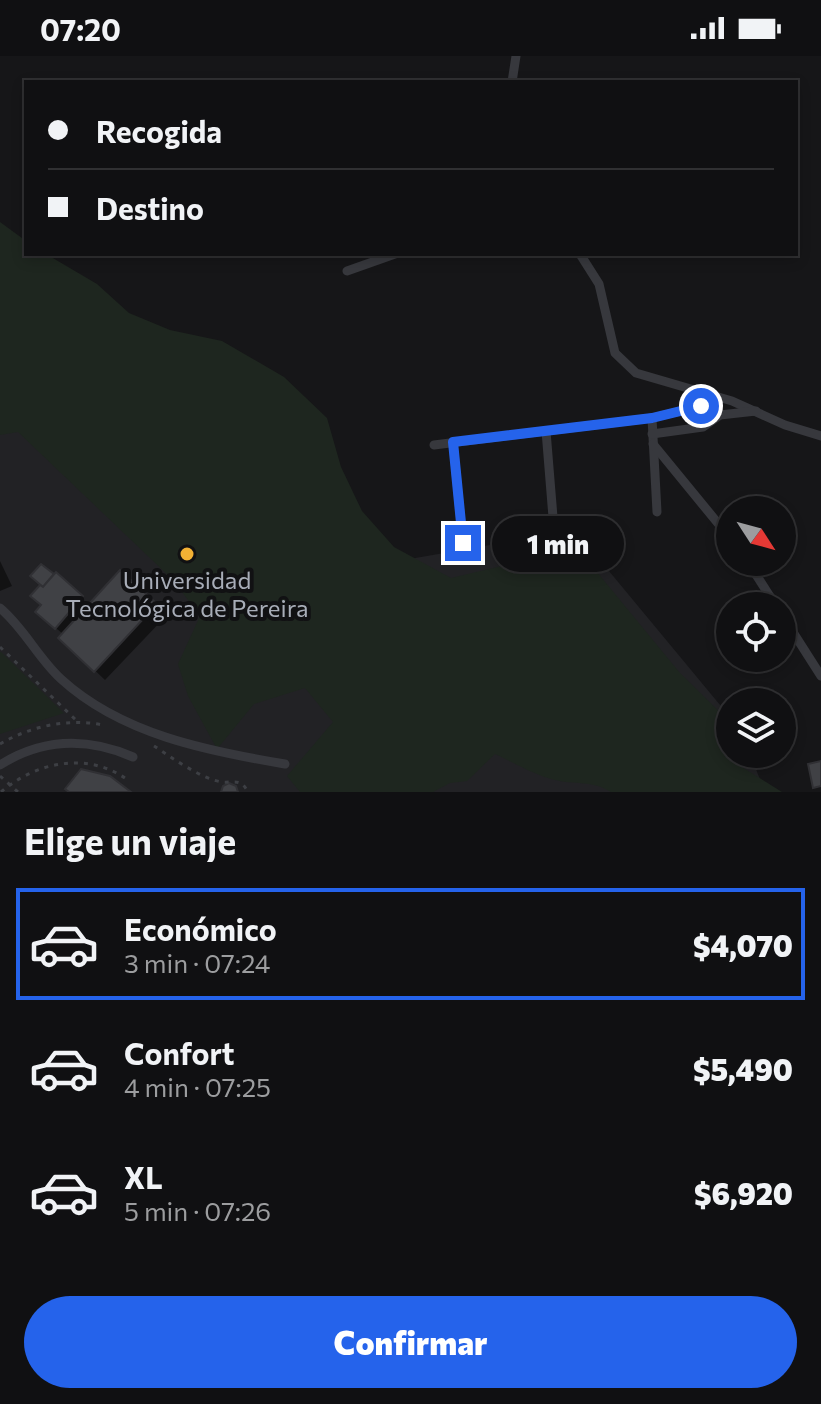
<!DOCTYPE html>
<html lang="es">
<meta charset="utf-8">
<style>
:root{--surface:#101012;--page:#19191b;--text:#f1f3f6;--muted:#9c9d9f;--line:#303032;--accent:#2563eb}
body{margin:0;font-family:Commissioner,sans-serif;background:var(--page);color:var(--text);height:100vh;display:flex;flex-direction:column;font-size:30px;white-space:nowrap}
*{box-sizing:border-box;margin:0}
p{font-size:26px;color:var(--muted)}
.icon{flex:none;width:44px;height:44px;fill:none;stroke:currentColor;stroke-width:2;stroke-linecap:round;stroke-linejoin:round}
.map{position:relative;height:736px;overflow:hidden}
.details{display:flex;flex-direction:column;background:var(--surface);flex:1}
.details>*{flex:none}
.top-card{position:absolute;left:24px;top:24px;width:774px;height:176px;border-radius:0px;box-shadow:0 4px 12px #0003,0 0 0 2px var(--line);display:grid;align-content:center;height:176px;padding:0 24px;background:var(--surface)}
.needle{width:52px;rotate:126deg}
.buttons{position:absolute;left:716px;top:440px;display:grid;gap:16px}
.buttons a{display:grid;place-items:center;width:80px;height:80px;border-radius:50%;background:var(--surface);box-shadow:0 4px 12px #0003,0 0 0 2px var(--line);font-size:40px}
.end{position:absolute;width:36px;height:36px;margin:-18px;border:10px solid #2563eb;background:#fff;box-shadow:0 0 0 4px #fff}
.from{border-radius:50%}
.bubble{position:absolute;height:56px;border-radius:28px;background:var(--surface);box-shadow:0 4px 12px #0003,0 0 0 2px var(--line);font-size:26px;font-weight:800;line-height:56px;text-align:center}
.top-card b{display:flex;align-items:center;gap:28px;height:76px;font-size:30px}
.top-card b+b{border-top:2px solid var(--line)}
.top-card i{width:20px;height:20px;background:var(--text)}
ul{padding:0;list-style:none}
li{display:flex;align-items:center;gap:24px;height:112px;margin:0 16px 12px;padding:0 8px;border:4px solid transparent;border-radius:0px}
li div{flex:1}
li b{display:block;font-size:30px}
li em{font-style:normal;font-weight:800}
li.on{border-color:var(--accent)}
li>.icon{width:72px;height:72px;stroke-width:1.5}
h2{padding:0 24px;font-size:36px;line-height:96px}
.primary-button{display:flex;gap:16px;margin-top:auto;padding:16px 24px}
.primary-button a{flex:1;height:92px;border-radius:48px;background:var(--accent);color:#fff;font-size:32px;font-weight:800;line-height:92px;text-align:center}
.status{display:flex;justify-content:space-between;align-items:center;height:56px;padding:0 40px;background:var(--surface);direction:ltr}
.status svg{height:22px;fill:currentColor}
.map>svg:first-child{display:block}
.built{fill:#222225}
.green{fill:#1e261f}
.shadow{fill:#0007}
.building{fill:#404145;stroke:#303034;stroke-width:2}
.lines{fill:none;stroke-linecap:round;stroke-linejoin:round}
.path{stroke:#3d3f44;stroke-width:3;stroke-dasharray:4 6;stroke-linecap:butt}
.lane{stroke:#37383d;stroke-width:9}
.route{stroke:#2563eb;stroke-width:10}
.poi-dot{fill:#f2b134;stroke:#111113;stroke-width:3}
.labels{text-anchor:middle;stroke-width:8;stroke-linejoin:round;paint-order:stroke}
.poi-label{font-size:24px;fill:#a8adb8;stroke:#111113}
</style>
<div class="status"><b>07:20</b><svg viewBox="0 0 49 12"><path d="M0 12V9h3v3zM5 12V6h3v6zM10 12V3h3v9zM15 12V0h3v12zM26 1h20v11H26zM47 4h2v5h-2z"/></svg></div>
<div class="map">
<svg width="821" height="736" viewBox="0 0 821 736">
<rect width="100%" height="100%" fill="#161618"/>
<!-- built -->
<path class="built" d="M0,293l313,169 91,42 171,-30 155,187v37h20l15,38h-765z"/>
<!-- green -->
<g class="green">
<path d="M0,166l26,19v13h20l51,30 32,29 41,17 52,11 62,36 43,41 14,49 21,44 32,36 57,31 55,-13 40,-4 46,5 88,107 50,49v32h10l2,13 40,25h-171c-19,-12 -36,-7 -56,-12 -21,-5 -40,-17 -60,-26l-28,27 -17,2 -17,9h-133l-13,-16 46,-54 -28,-34 -51,16 -37,45 -29,-53 -10,-32 22,-48 -27,-36 -155,-148 -18,3z"/>
<path d="M0,596h1l63,61 -64,21z"/>
</g>
<!-- shadow -->
<g class="shadow">
<path d="M0,505l12,25 -12,5z"/>
<path d="M41,510l49,40 66,-1 10,11 -61,64 -44,-42 2,-4 -18,-15 -2,-13 -10,-10 10,-11z"/>
</g>
<!-- building -->
<g class="building">
<path d="M41,508l13,10 -11,13 -13,-11z"/>
<path d="M120,514l37,34 -63,68 -36,-34z"/>
<path d="M56,516l27,24 -28,33 -20,-17 6,-7 -11,-9 10,-11 3,2z"/>
<path d="M821,705v25l-8,2 -5,-24z"/>
<path d="M81,713l29,7 21,16h-62l-4,-3z"/>
<path d="M229,727l7,3 2,6h-17l2,-6z"/>
</g>
<g class="lines">
<!-- path -->
<g class="path">
<path d="M0,591l78,75"/>
<path d="M0,688c31,-18 68,-26 103,-19"/>
<path d="M154,690c17,11 47,33 68,36 12,1 19,-4 26,10"/>
<path d="M0,720l18,16"/>
<path d="M1,736c36,-31 89,-41 128,-11"/>
</g>
<!-- lane -->
<g class="lane">
<path d="M512,26l4,-26"/>
<path d="M580,198l19,30 16,69 21,20 96,28 53,24 36,11"/>
<path d="M347,215l48,-17"/>
<path d="M652,362l5,94"/>
<path d="M546,375l7,86"/>
<path d="M652,378l51,-7 17,-12 36,-4"/>
<path d="M453,386l10,101"/>
<path d="M653,388l77,94"/>
<path d="M434,389l218,-27 49,-12 19,9"/>
<path d="M748,506l28,44"/>
<path d="M0,552c24,20 38,50 61,71 60,55 146,72 224,85"/>
<path d="M782,559l39,61"/>
<path d="M0,709c43,-27 87,-28 133,-8"/>
</g>
</g>
<g class="lines">
<!-- route -->
<path class="route" d="M463,487l-10,-101 199,-24 49,-12"/>
</g>
<!-- markers -->
<circle class="poi-dot" cx="187" cy="498" r="8"/>
<g class="labels">
<!-- poi labels -->
<g class="poi-label">
<text x="187" y="533">Universidad<tspan x="187" dy="28">Tecnológica de Pereira</tspan></text>
</g>
</g>
</svg>
<div class="buttons">
<a><svg class="needle" viewBox="-14 -14 28 28"><path d="M0-13l5 13h-10z" fill="#e53935"/><path d="M0 13l5-13h-10z" fill="#9c9d9f"/></svg></a>
<a><svg class="icon" aria-label="locate" viewBox="0 0 24 24"><circle cx="12" cy="12" r="6"/><path d="M12 2v4M12 18v4M2 12h4M18 12h4"/></svg></a>
<a><svg class="icon" aria-label="layers" viewBox="0 0 24 24"><path d="M12 4l9 5-9 5-9-5zM3 14l9 5 9-5"/></svg></a>
</div>
<i class="end from" style="left:701px;top:350px"></i>
<i class="end" style="left:463px;top:487px"></i>
<div class="bubble" style="left:492px;top:460px;width:132px">1 min</div>
<div class="top-card">
<b><i class="from"></i>Recogida</b>
<b><i></i>Destino</b>
</div>
</div>
<section class="details">
<h2>Elige un viaje</h2>
<ul>
<li class="on"><svg class="icon" aria-label="car" viewBox="0 0 24 24"><path d="M5 17H2v-5l4-1 3-4h7l3 4 3 1v5h-3M9 17h6M6 11h13"/><circle cx="7" cy="17" r="2"/><circle cx="17" cy="17" r="2"/></svg><div><b>Económico</b><p>3 min · 07:24</p></div><em>$4,070</em></li>
<li><svg class="icon" aria-label="car" viewBox="0 0 24 24"><path d="M5 17H2v-5l4-1 3-4h7l3 4 3 1v5h-3M9 17h6M6 11h13"/><circle cx="7" cy="17" r="2"/><circle cx="17" cy="17" r="2"/></svg><div><b>Confort</b><p>4 min · 07:25</p></div><em>$5,490</em></li>
<li><svg class="icon" aria-label="car" viewBox="0 0 24 24"><path d="M5 17H2v-5l4-1 3-4h7l3 4 3 1v5h-3M9 17h6M6 11h13"/><circle cx="7" cy="17" r="2"/><circle cx="17" cy="17" r="2"/></svg><div><b>XL</b><p>5 min · 07:26</p></div><em>$6,920</em></li>
</ul>
<div class="primary-button"><a>Confirmar</a></div>
</section>
